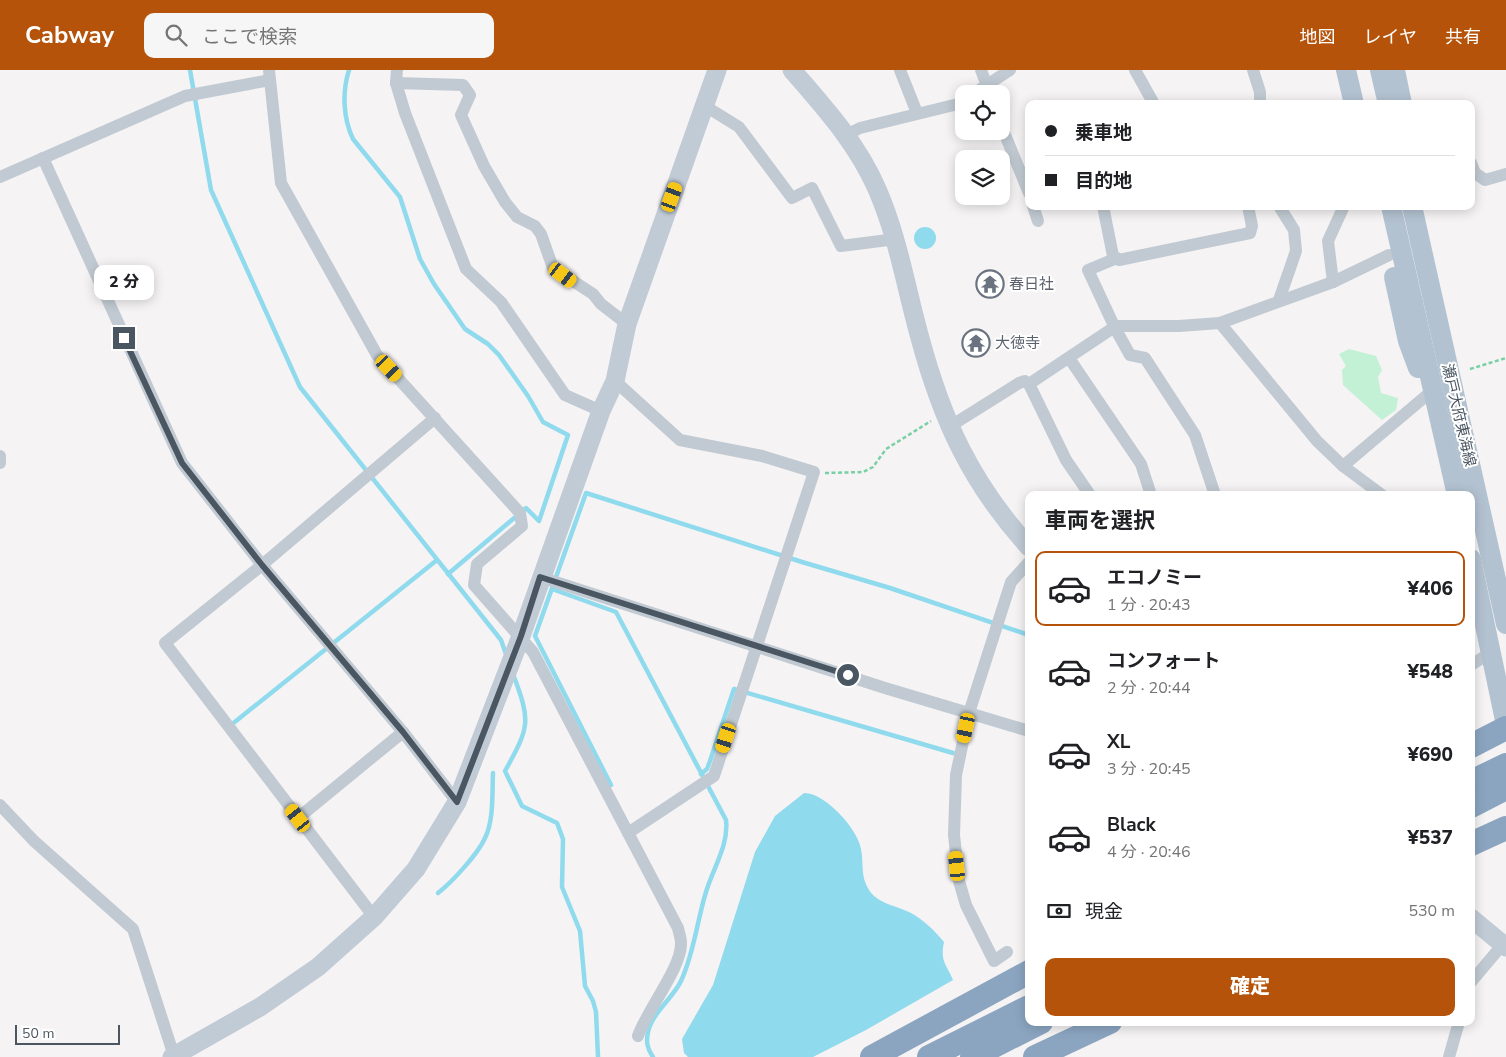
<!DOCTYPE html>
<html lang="ja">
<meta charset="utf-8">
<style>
:root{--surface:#fff;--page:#f6f6f6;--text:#202124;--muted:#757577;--line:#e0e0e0;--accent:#b45309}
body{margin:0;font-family:"Nunito Sans","Noto Sans JP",sans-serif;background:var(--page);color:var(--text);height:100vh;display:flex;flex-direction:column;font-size:19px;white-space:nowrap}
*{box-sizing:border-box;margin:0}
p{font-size:16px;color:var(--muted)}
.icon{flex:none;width:28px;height:28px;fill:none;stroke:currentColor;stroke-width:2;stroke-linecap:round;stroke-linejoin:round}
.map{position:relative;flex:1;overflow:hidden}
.panel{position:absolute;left:1025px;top:421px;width:450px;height:535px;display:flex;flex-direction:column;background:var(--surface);border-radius:10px;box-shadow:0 2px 12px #0003}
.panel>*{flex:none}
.banner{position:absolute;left:1025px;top:30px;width:450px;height:110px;border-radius:10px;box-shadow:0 2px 12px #0003;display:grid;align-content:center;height:110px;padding:0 20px;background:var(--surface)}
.tools{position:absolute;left:955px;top:15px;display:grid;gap:10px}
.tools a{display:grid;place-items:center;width:55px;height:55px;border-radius:10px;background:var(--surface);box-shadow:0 2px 12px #0003;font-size:25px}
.scale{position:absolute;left:15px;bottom:12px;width:105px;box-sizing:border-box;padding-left:5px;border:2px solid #4a5661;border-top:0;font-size:14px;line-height:18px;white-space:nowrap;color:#4a5661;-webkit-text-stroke:4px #fff;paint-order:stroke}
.end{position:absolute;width:22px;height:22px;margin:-11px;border:6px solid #4a5661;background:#fff;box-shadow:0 0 0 2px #fff}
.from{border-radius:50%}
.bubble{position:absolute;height:35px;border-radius:10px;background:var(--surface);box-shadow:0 2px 12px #0003;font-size:16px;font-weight:800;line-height:35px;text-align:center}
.car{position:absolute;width:15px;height:30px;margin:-15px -8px;border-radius:6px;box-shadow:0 0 4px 1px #0007;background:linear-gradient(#f5c518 24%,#345 0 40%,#f5c518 0 76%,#345 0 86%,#f5c518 0)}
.banner b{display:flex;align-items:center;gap:18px;height:48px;font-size:19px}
.banner b+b{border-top:1px solid var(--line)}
.banner i{width:12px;height:12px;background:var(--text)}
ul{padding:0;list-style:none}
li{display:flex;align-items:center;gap:15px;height:75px;margin:0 10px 8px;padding:0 10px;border:2px solid transparent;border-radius:10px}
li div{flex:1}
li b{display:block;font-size:19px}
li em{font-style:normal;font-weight:800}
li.selected{border-color:var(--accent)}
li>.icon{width:45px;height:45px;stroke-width:1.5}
h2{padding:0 20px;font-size:22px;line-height:60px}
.pay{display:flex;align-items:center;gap:12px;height:55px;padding:0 20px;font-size:19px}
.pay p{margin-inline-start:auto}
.button{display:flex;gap:10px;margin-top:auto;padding:10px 20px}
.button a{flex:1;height:58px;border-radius:10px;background:var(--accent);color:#fff;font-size:20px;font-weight:800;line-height:58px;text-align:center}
header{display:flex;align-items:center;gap:30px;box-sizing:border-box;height:70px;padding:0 25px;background:var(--accent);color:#fff}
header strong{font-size:24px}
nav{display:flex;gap:28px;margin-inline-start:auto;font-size:18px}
.search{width:350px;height:45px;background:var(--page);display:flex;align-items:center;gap:12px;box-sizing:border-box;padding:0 18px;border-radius:10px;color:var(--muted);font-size:19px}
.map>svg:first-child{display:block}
.green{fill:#c3f1d5}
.water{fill:#90daee}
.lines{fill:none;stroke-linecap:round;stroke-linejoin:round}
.stream{stroke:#90daee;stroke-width:4.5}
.path{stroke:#7ad0a6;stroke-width:2.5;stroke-dasharray:4 2.5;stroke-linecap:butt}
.street{stroke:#c1cad2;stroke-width:12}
.secondary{stroke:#c1cbd6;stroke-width:19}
.primary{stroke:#b3c2d1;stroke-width:20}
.highway{stroke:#8ba5c1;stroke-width:24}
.route{stroke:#4a5661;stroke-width:6}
.labels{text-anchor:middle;stroke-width:4;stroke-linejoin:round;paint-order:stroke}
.worship-label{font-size:15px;fill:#5b616d;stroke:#fff;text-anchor:start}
.street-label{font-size:15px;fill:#4a5661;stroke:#fff}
</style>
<header>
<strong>Cabway</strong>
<div class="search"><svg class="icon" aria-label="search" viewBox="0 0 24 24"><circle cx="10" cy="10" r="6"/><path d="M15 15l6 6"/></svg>ここで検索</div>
<nav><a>地図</a><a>レイヤ</a><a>共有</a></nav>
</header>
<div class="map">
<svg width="1506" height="987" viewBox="0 0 1506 987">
<rect width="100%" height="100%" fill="#f5f3f3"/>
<!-- green -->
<path class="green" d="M1349,279l27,7 6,14 -4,7 3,16 17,5 -2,12 -14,10 -39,-35 -1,-15 4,-4 -7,-12z"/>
<!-- water -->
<g class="water">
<circle cx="925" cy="168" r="11"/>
<path d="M804,723c20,-1 54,36 57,56 3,14 -1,27 8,41 8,13 27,16 40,22 14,7 25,18 35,30 -4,19 2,22 9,38l-87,50 -53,27h-125l-4,-4 -2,-14 31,-54 42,-133 20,-36z"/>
</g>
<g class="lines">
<!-- stream -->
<g class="stream">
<path d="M190,0l21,120 89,197 201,253 6,17"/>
<path d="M349,0c-7,22 -6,48 4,69l47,58 20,62 14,25 31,45 23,15 11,11 29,41 15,26 25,13 -29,86 -13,-13 -78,66"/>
<path d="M552,519l64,23 110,208c3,25 -13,48 -20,72 -9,29 -12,61 -25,89 -8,17 -29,32 -33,51 -2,10 -1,16 5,25"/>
<path d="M513,604c18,48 17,52 -8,97l17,35 35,17 6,16 -1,48 18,44 5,55 8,15 3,11 2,45"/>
<path d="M231,655l206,-165"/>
<path d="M701,704l6,-5 3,-8 24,-72 219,64"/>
<path d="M611,715l-76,-149 51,-143 216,69 88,26 139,47"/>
<path d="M438,823c14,-11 40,-39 47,-55 9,-18 7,-45 8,-65"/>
</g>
<!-- path -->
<g class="path">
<path d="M1470,299l36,-11"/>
<path d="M825,403l38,-1 10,-5 13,-18 45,-28"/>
</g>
<!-- street -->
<g class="street">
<path d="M269,0l12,113 96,172 143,158 2,13 -45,38 -3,21 59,67 145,276c1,5 3,10 3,15 1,24 -34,67 -43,93"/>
<path d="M900,0l17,43"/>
<path d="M981,0l9,24"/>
<path d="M1135,0l19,34"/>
<path d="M1253,0l7,22v12"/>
<path d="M396,13l1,-13"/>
<path d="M973,24l37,-24"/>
<path d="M705,36l34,21 53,71 20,-10 29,58 55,-7"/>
<path d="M1001,55l28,68"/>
<path d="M848,64l12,-6 98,-24 6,-4"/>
<path d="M43,88l139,305 80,102 141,167 54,70"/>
<path d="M1471,93l4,10 10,7 21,-6"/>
<path d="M0,107l185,-81 85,-16"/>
<path d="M1033,136l5,15"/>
<path d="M1103,136l10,50 6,4 131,-27 2,-7 -4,-20"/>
<path d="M1117,188l-29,12 27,58 15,27 15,3 50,77 20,60"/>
<path d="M1333,212l56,-27"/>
<path d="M1279,230l17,-49 -2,-21 -15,-24"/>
<path d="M1220,253l113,-41 -5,-41 16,-35"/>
<path d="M1069,288l72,106 10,31"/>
<path d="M615,311l65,59 82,16 52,16 -100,304 -86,57"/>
<path d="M1029,314l37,76 24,35"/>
<path d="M601,341l-36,-16 -64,-93 -35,-33 -61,-156 -9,-30 67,2 7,10 -9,20 23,51 21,36 12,15 18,9 6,8 12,34 40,26 8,10 26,20"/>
<path d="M949,357l70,-44 6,-2 4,3 87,-58h63l41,-3 97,118 26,25 39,29"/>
<path d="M0,386v7"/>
<path d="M1343,396l90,-76"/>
<path d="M540,507l345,111 144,43"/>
<path d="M1471,595l19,-12"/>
<path d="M0,735l34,36 99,88 41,127"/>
<path d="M298,748l105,-86"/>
<path d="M374,847l-209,-274 97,-78 173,-147"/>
<path d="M1007,882l-13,9 -28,-56 -7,-24 -5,-46 2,-60 13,-62 42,-131 18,-20"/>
<path d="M1471,912l32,-38"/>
<path d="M1449,987l10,-35"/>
</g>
<!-- secondary -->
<g class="secondary">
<path d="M792,0c32,37 65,73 85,119 21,48 29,99 43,149 22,82 51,145 109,209"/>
<path d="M1471,848l35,29"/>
<path d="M172,987l88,-50 58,-40 56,-50 42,-48 41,-67 64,-166 80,-225 14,-30 12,-57 90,-254"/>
</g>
<!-- primary -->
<g class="primary">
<path d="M1346,0l8,34"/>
<path d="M1380,0l8,34"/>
<path d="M1395,0l7,34"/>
<path d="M1391,136l66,289"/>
<path d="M1412,136l94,418"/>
<path d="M1394,207l14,64 10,27"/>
<path d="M1471,489l35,166"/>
</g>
<!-- highway -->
<g class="highway">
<path d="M1471,676l35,-18"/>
<path d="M1471,712l35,-17"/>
<path d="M1471,736l35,-18"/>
<path d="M1471,774l35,-16"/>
<path d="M872,987l157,-85"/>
<path d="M929,987l100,-50"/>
<path d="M972,987l69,-35"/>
<path d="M1035,987l75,-35"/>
</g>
</g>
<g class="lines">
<!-- route -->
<path class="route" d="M124,268l58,125 80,102 141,167 54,70 64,-166 19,-59 308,98"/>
</g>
<!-- icons -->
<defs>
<g id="temple-ring" transform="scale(1.4375)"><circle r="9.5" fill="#fff" stroke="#6b7280" stroke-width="1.5"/><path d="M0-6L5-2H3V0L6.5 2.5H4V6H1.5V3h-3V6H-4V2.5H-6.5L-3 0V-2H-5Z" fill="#6b7280"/></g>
</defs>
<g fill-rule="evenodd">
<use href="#temple-ring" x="990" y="214"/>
<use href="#temple-ring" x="976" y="273"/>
</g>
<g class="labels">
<!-- worship labels -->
<g class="worship-label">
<text x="1009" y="219">春日社</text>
<text x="995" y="278">大徳寺</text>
</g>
<!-- street labels -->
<g class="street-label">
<text transform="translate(1459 345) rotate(77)" y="5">瀬戸大府東海線</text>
</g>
</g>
</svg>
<div class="tools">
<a><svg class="icon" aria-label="locate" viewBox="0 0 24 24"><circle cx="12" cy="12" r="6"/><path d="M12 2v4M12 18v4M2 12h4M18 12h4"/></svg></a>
<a><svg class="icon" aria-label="layers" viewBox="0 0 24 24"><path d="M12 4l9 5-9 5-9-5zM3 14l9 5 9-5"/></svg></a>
</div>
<div class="scale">50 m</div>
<i class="end from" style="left:848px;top:605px"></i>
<i class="end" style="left:124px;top:268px"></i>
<div class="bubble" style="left:94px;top:195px;width:60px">2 分</div>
<i class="car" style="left:672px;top:127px;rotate:20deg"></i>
<i class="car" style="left:563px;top:205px;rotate:127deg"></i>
<i class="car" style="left:389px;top:298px;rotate:137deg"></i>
<i class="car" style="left:966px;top:658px;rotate:192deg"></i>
<i class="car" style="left:726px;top:668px;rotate:198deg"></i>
<i class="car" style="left:298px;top:748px;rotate:323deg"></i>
<i class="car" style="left:957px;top:796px;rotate:354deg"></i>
<div class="banner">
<b><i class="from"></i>乗車地</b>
<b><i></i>目的地</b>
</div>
<section class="panel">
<h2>車両を選択</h2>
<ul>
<li class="selected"><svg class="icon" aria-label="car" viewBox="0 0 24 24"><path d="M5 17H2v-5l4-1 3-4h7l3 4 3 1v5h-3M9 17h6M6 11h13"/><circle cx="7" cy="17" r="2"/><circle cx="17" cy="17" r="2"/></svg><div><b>エコノミー</b><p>1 分 · 20:43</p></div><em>¥406</em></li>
<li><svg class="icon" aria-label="car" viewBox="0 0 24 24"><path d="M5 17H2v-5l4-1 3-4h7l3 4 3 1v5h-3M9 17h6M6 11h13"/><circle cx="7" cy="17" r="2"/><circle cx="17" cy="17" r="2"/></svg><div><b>コンフォート</b><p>2 分 · 20:44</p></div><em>¥548</em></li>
<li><svg class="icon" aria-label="car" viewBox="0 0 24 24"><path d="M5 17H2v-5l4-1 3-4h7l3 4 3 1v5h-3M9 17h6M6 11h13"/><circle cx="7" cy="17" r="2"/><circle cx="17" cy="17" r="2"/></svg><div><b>XL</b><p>3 分 · 20:45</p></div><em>¥690</em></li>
<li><svg class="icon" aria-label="car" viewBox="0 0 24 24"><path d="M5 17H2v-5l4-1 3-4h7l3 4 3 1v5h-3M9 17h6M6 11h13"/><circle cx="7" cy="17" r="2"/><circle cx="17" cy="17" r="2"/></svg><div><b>Black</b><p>4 分 · 20:46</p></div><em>¥537</em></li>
</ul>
<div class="pay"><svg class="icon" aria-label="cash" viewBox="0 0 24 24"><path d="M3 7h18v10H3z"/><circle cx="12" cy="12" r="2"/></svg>現金<p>530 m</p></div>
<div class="button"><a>確定</a></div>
</section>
</div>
